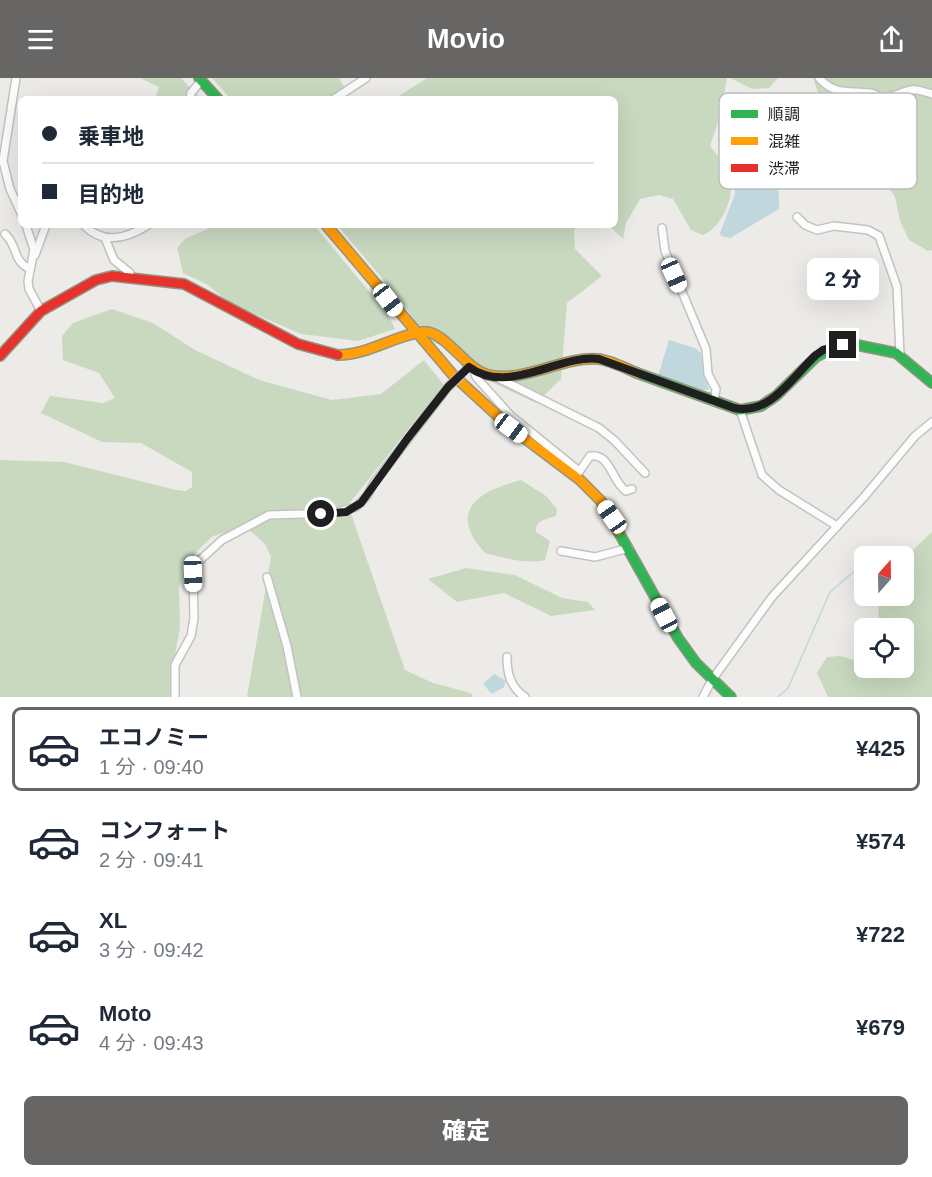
<!DOCTYPE html>
<html lang="ja">
<meta charset="utf-8">
<style>
:root{--surface:#fff;--page:#f6f6f7;--text:#1f2937;--muted:#747a83;--line:#e0e1e3;--accent:#676665}
body{margin:0;font-family:Arial,"Noto Sans JP",sans-serif;background:var(--page);color:var(--text);height:100vh;display:flex;flex-direction:column;font-size:22px;white-space:nowrap}
*{box-sizing:border-box;margin:0}
p{font-size:20px;color:var(--muted)}
.icon{flex:none;width:33px;height:33px;fill:none;stroke:currentColor;stroke-width:2;stroke-linecap:round;stroke-linejoin:round}
.map{position:relative;height:619px;overflow:hidden}
.side{display:flex;flex-direction:column;background:var(--surface);flex:1}
.side>*{flex:none}
.banner{position:absolute;left:18px;top:18px;width:600px;height:132px;border-radius:9px;box-shadow:0 6px 24px #0002;display:grid;align-content:center;height:132px;padding:0 24px;background:var(--surface)}
.needle{width:39px;rotate:20deg}
.fabs{position:absolute;left:854px;top:468px;display:grid;gap:12px}
.fabs a{display:grid;place-items:center;width:60px;height:60px;border-radius:9px;background:var(--surface);box-shadow:0 6px 24px #0002;font-size:30px}
.end{position:absolute;width:27px;height:27px;margin:-14px;border:8px solid #1f1f1f;background:#fff;box-shadow:0 0 0 3px #fff}
.from{border-radius:50%}
.bubble{position:absolute;height:42px;border-radius:9px;background:var(--surface);box-shadow:0 6px 24px #0002;font-size:20px;font-weight:800;line-height:42px;text-align:center}
.car{position:absolute;width:18px;height:36px;margin:-18px -9px;border-radius:8px;box-shadow:0 0 4px 2px #0007;background:linear-gradient(#fff 24%,#345 0 40%,#fff 0 76%,#345 0 86%,#fff 0)}
.banner b{display:flex;align-items:center;gap:21px;height:57px;font-size:22px}
.banner b+b{border-top:2px solid var(--line)}
.banner i{width:15px;height:15px;background:var(--text)}
ul{padding:10px 0 0;list-style:none}
li{display:flex;align-items:center;gap:18px;height:84px;margin:0 12px 9px;padding:0 12px;border:3px solid transparent;border-radius:9px}
li div{flex:1}
li b{display:block;font-size:22px}
li em{font-style:normal;font-weight:800}
li.active{border-color:var(--accent)}
li>.icon{width:54px;height:54px;stroke-width:1.5}
.button{display:flex;gap:12px;margin-top:auto;padding:12px 24px}
.button a{flex:1;height:69px;border-radius:9px;background:var(--accent);color:#fff;font-size:24px;font-weight:800;line-height:69px;text-align:center}
header{display:flex;justify-content:space-between;align-items:center;height:78px;padding:0 24px;background:var(--accent);color:#fff;font-size:27px;font-weight:800}
.map>svg:first-child{display:block}
.forest{fill:#c9d9c0}
.water{fill:#bfd7dd}
.lines{fill:none;stroke-linecap:round;stroke-linejoin:round}
.stream{stroke:#bfd7dd;stroke-width:1.5}
.street-casing{stroke:#c3c2c0;stroke-width:10}
.fast-casing{stroke:#949581;stroke-width:12}
.slow-casing{stroke:#949581;stroke-width:12}
.jam-casing{stroke:#949581;stroke-width:12}
.street{stroke:#fcfcfc;stroke-width:7}
.fast{stroke:#30b455;stroke-width:9}
.slow{stroke:#ff9f0a;stroke-width:9}
.jam{stroke:#e5322d;stroke-width:9}
.street-bridge-casing{stroke:#c3c2c0;stroke-width:10;stroke-linecap:butt}
.street-bridge{stroke:#fcfcfc;stroke-width:7}
.route{stroke:#1f1f1f;stroke-width:8}
.key{fill:#fff;stroke:#bcbcbc;stroke-width:1.5}
.key-label{font-size:16px;fill:#1f1f1f}
</style>
<header><svg class="icon" aria-label="menu" viewBox="0 0 24 24"><path d="M4 6h16M4 12h16M4 18h16"/></svg>Movio<svg class="icon" aria-label="share" viewBox="0 0 24 24"><path d="M12 15V3M7 8l5-5 5 5M5 13v7h14v-7"/></svg></header>
<div class="map">
<svg width="932" height="619" viewBox="0 0 932 619">
<rect width="100%" height="100%" fill="#edebe8"/>
<!-- forest -->
<g class="forest">
<path d="M140,0h41l20,21h-49l4,-3 3,-9z"/>
<path d="M212,0h127l5,9 -19,12h-94z"/>
<path d="M427,0h300l-6,35 -11,33c6,8 15,18 19,28 8,19 -7,54 -26,61l-12,-5 -18,-31 -14,-4 -19,4 -14,24 -3,16 -15,-14h7v-126h-221z"/>
<path d="M730,0h48l-9,10 -17,1z"/>
<path d="M813,0h119v172l-4,1 -19,-11 -9,-19 -5,-24 -6,-9 -3,-35 -13,-8h-30l-9,-5z"/>
<path d="M216,147h98l73,88 8,16 -37,12 -57,-7 -73,-32 -20,-17 -25,-12 -6,-25 8,-9z"/>
<path d="M337,147h243l-6,5 1,19 27,27 -35,27 -6,76 -25,24 -74,-35 -6,-17 -26,-10 -37,-50z"/>
<path d="M112,231l41,14 42,27 64,30 73,20 49,-6 43,-34 20,25 -96,120 57,165 28,13 38,10 2,4h-226l24,-140 -6,-13 -19,-17 -33,9 -17,16 -17,35 1,41 -8,42 6,27h-178v-237l64,2 112,28 10,1 6,-4v-15l-51,-29 -39,-1 -61,-29 9,-17 53,7 12,-5 -16,-25 -36,-13 -1,-24 11,-13z"/>
<path d="M521,402l25,16 11,13 -1,7c-9,3 -21,4 -20,16l14,9 -5,19c-20,5 -41,-3 -60,-7 -5,-6 -11,-13 -14,-20 -15,-34 26,-46 50,-53z"/>
<path d="M932,454v165h-104l-11,-24 10,-16 13,-1 24,7v5h39v-40h-25l1,-32h24v-37z"/>
<path d="M466,490l49,7 47,23 26,4 7,8 -44,6 -47,-23 -47,9 -29,-23z"/>
</g>
<!-- water -->
<g class="water">
<path d="M732,21h7c28,37 41,62 40,110l-49,29 -9,-2 -1,-3 15,-39 -1,-16 -15,-38z"/>
<path d="M669,262l26,8 6,5 2,18 6,19h-16l-35,-14z"/>
<path d="M494,596l12,7 -2,6 -12,7 -9,-10z"/>
</g>
<g class="lines">
<!-- stream -->
<g class="stream">
<path d="M873,478l9,-6"/>
<path d="M778,619l10,-9 42,-96 34,-29"/>
</g>
<!-- street casing -->
<g class="street-casing">
<g id="street">
<path d="M16,0l-13,83 7,28 11,24"/>
<path d="M819,0c16,18 30,12 51,15 6,1 12,6 18,4 23,-5 17,-12 44,-3"/>
<path d="M190,21l1,-6 10,-12"/>
<path d="M334,21l32,-21"/>
<path d="M797,139l8,8 12,5 17,-4 34,4 11,6 18,51 3,67"/>
<path d="M26,147l8,25 -6,31 1,8 12,22"/>
<path d="M84,147c19,20 42,14 64,0"/>
<path d="M662,150l3,23 41,98 2,25 8,15 -2,13"/>
<path d="M5,156c13,11 7,27 25,35"/>
<path d="M105,160l9,22 16,13v4"/>
<path d="M35,177l11,-30"/>
<path d="M474,292l2,7 35,39 68,55"/>
<path d="M494,298l105,52 16,13 30,32"/>
<path d="M740,332l22,65 17,15 58,36"/>
<path d="M577,397l13,-19c21,-3 21,25 36,35l6,-2"/>
<path d="M561,473l34,6 34,-9"/>
<path d="M267,499l20,69 10,51"/>
<path d="M507,579c0,16 3,30 18,40"/>
<path d="M175,619v-32l16,-29 3,-18 -1,-44 5,-12 24,-22 47,-25 65,-2 22,-6 11,-11 7,-13 74,-96"/>
<path d="M703,619l9,-17 60,-83 92,-100 51,-61 17,-14"/>
</g>
</g>
<!-- fast casing -->
<g class="fast-casing">
<g id="fast">
<path d="M199,0l19,21"/>
<path d="M637,295l103,37 21,-4 15,-10 40,-39 17,-9 24,-3 39,8 36,30"/>
<path d="M618,453l60,107 18,25 35,34"/>
</g>
</g>
<!-- slow casing -->
<g class="slow-casing">
<g id="slow">
<path d="M326,147l127,150 58,53 69,52 21,21 17,30"/>
<path d="M338,277c30,0 55,-19 84,-23 22,-4 43,38 67,43 36,8 74,-19 109,-16 12,1 27,9 39,14"/>
</g>
</g>
<!-- jam casing -->
<g class="jam-casing">
<path id="jam" d="M0,278l41,-45 55,-31 16,-4 72,8 114,60 40,11"/>
</g>
<!-- street -->
<use href="#street" class="street"/>
<!-- fast -->
<use href="#fast" class="fast"/>
<!-- slow -->
<use href="#slow" class="slow"/>
<!-- jam -->
<use href="#jam" class="jam"/>
<!-- street-bridge casing -->
<g class="street-bridge-casing">
<path id="street-bridge" d="M448,309l13,-12"/>
</g>
<!-- street-bridge -->
<use href="#street-bridge" class="street-bridge"/>
</g>
<g class="lines">
<!-- route -->
<path class="route" d="M321,436l25,-2 15,-9 47,-65 40,-51 21,-20c39,29 89,-13 130,-8l135,49c36,8 59,-32 82,-53l7,-5 20,-5"/>
</g>
<!-- legend -->
<rect x="719" y="15" width="198" height="96" rx="9" class="key"/>
<rect x="731" y="32" width="27" height="8" fill="#30b455"/>
<rect x="731" y="59" width="27" height="8" fill="#ff9f0a"/>
<rect x="731" y="86" width="27" height="8" fill="#e5322d"/>
<g class="key-label">
<text x="768" y="42">順調</text>
<text x="768" y="69">混雑</text>
<text x="768" y="96">渋滞</text>
</g>
</svg>
<div class="fabs">
<a><svg class="needle" viewBox="-14 -14 28 28"><path d="M0-13l5 13h-10z" fill="#e53935"/><path d="M0 13l5-13h-10z" fill="#747a83"/></svg></a>
<a><svg class="icon" aria-label="locate" viewBox="0 0 24 24"><circle cx="12" cy="12" r="6"/><path d="M12 2v4M12 18v4M2 12h4M18 12h4"/></svg></a>
</div>
<i class="end from" style="left:321px;top:436px"></i>
<i class="end" style="left:843px;top:267px"></i>
<div class="bubble" style="left:807px;top:180px;width:72px">2 分</div>
<i class="car" style="left:674px;top:197px;rotate:156deg"></i>
<i class="car" style="left:388px;top:222px;rotate:142deg"></i>
<i class="car" style="left:511px;top:350px;rotate:127deg"></i>
<i class="car" style="left:612px;top:439px;rotate:325deg"></i>
<i class="car" style="left:193px;top:496px;rotate:178deg"></i>
<i class="car" style="left:664px;top:537px;rotate:332deg"></i>
<div class="banner">
<b><i class="from"></i>乗車地</b>
<b><i></i>目的地</b>
</div>
</div>
<section class="side">
<ul>
<li class="active"><svg class="icon" aria-label="car" viewBox="0 0 24 24"><path d="M5 17H2v-5l4-1 3-4h7l3 4 3 1v5h-3M9 17h6M6 11h13"/><circle cx="7" cy="17" r="2"/><circle cx="17" cy="17" r="2"/></svg><div><b>エコノミー</b><p>1 分 · 09:40</p></div><em>¥425</em></li>
<li><svg class="icon" aria-label="car" viewBox="0 0 24 24"><path d="M5 17H2v-5l4-1 3-4h7l3 4 3 1v5h-3M9 17h6M6 11h13"/><circle cx="7" cy="17" r="2"/><circle cx="17" cy="17" r="2"/></svg><div><b>コンフォート</b><p>2 分 · 09:41</p></div><em>¥574</em></li>
<li><svg class="icon" aria-label="car" viewBox="0 0 24 24"><path d="M5 17H2v-5l4-1 3-4h7l3 4 3 1v5h-3M9 17h6M6 11h13"/><circle cx="7" cy="17" r="2"/><circle cx="17" cy="17" r="2"/></svg><div><b>XL</b><p>3 分 · 09:42</p></div><em>¥722</em></li>
<li><svg class="icon" aria-label="car" viewBox="0 0 24 24"><path d="M5 17H2v-5l4-1 3-4h7l3 4 3 1v5h-3M9 17h6M6 11h13"/><circle cx="7" cy="17" r="2"/><circle cx="17" cy="17" r="2"/></svg><div><b>Moto</b><p>4 分 · 09:43</p></div><em>¥679</em></li>
</ul>
<div class="button"><a>確定</a></div>
</section>
